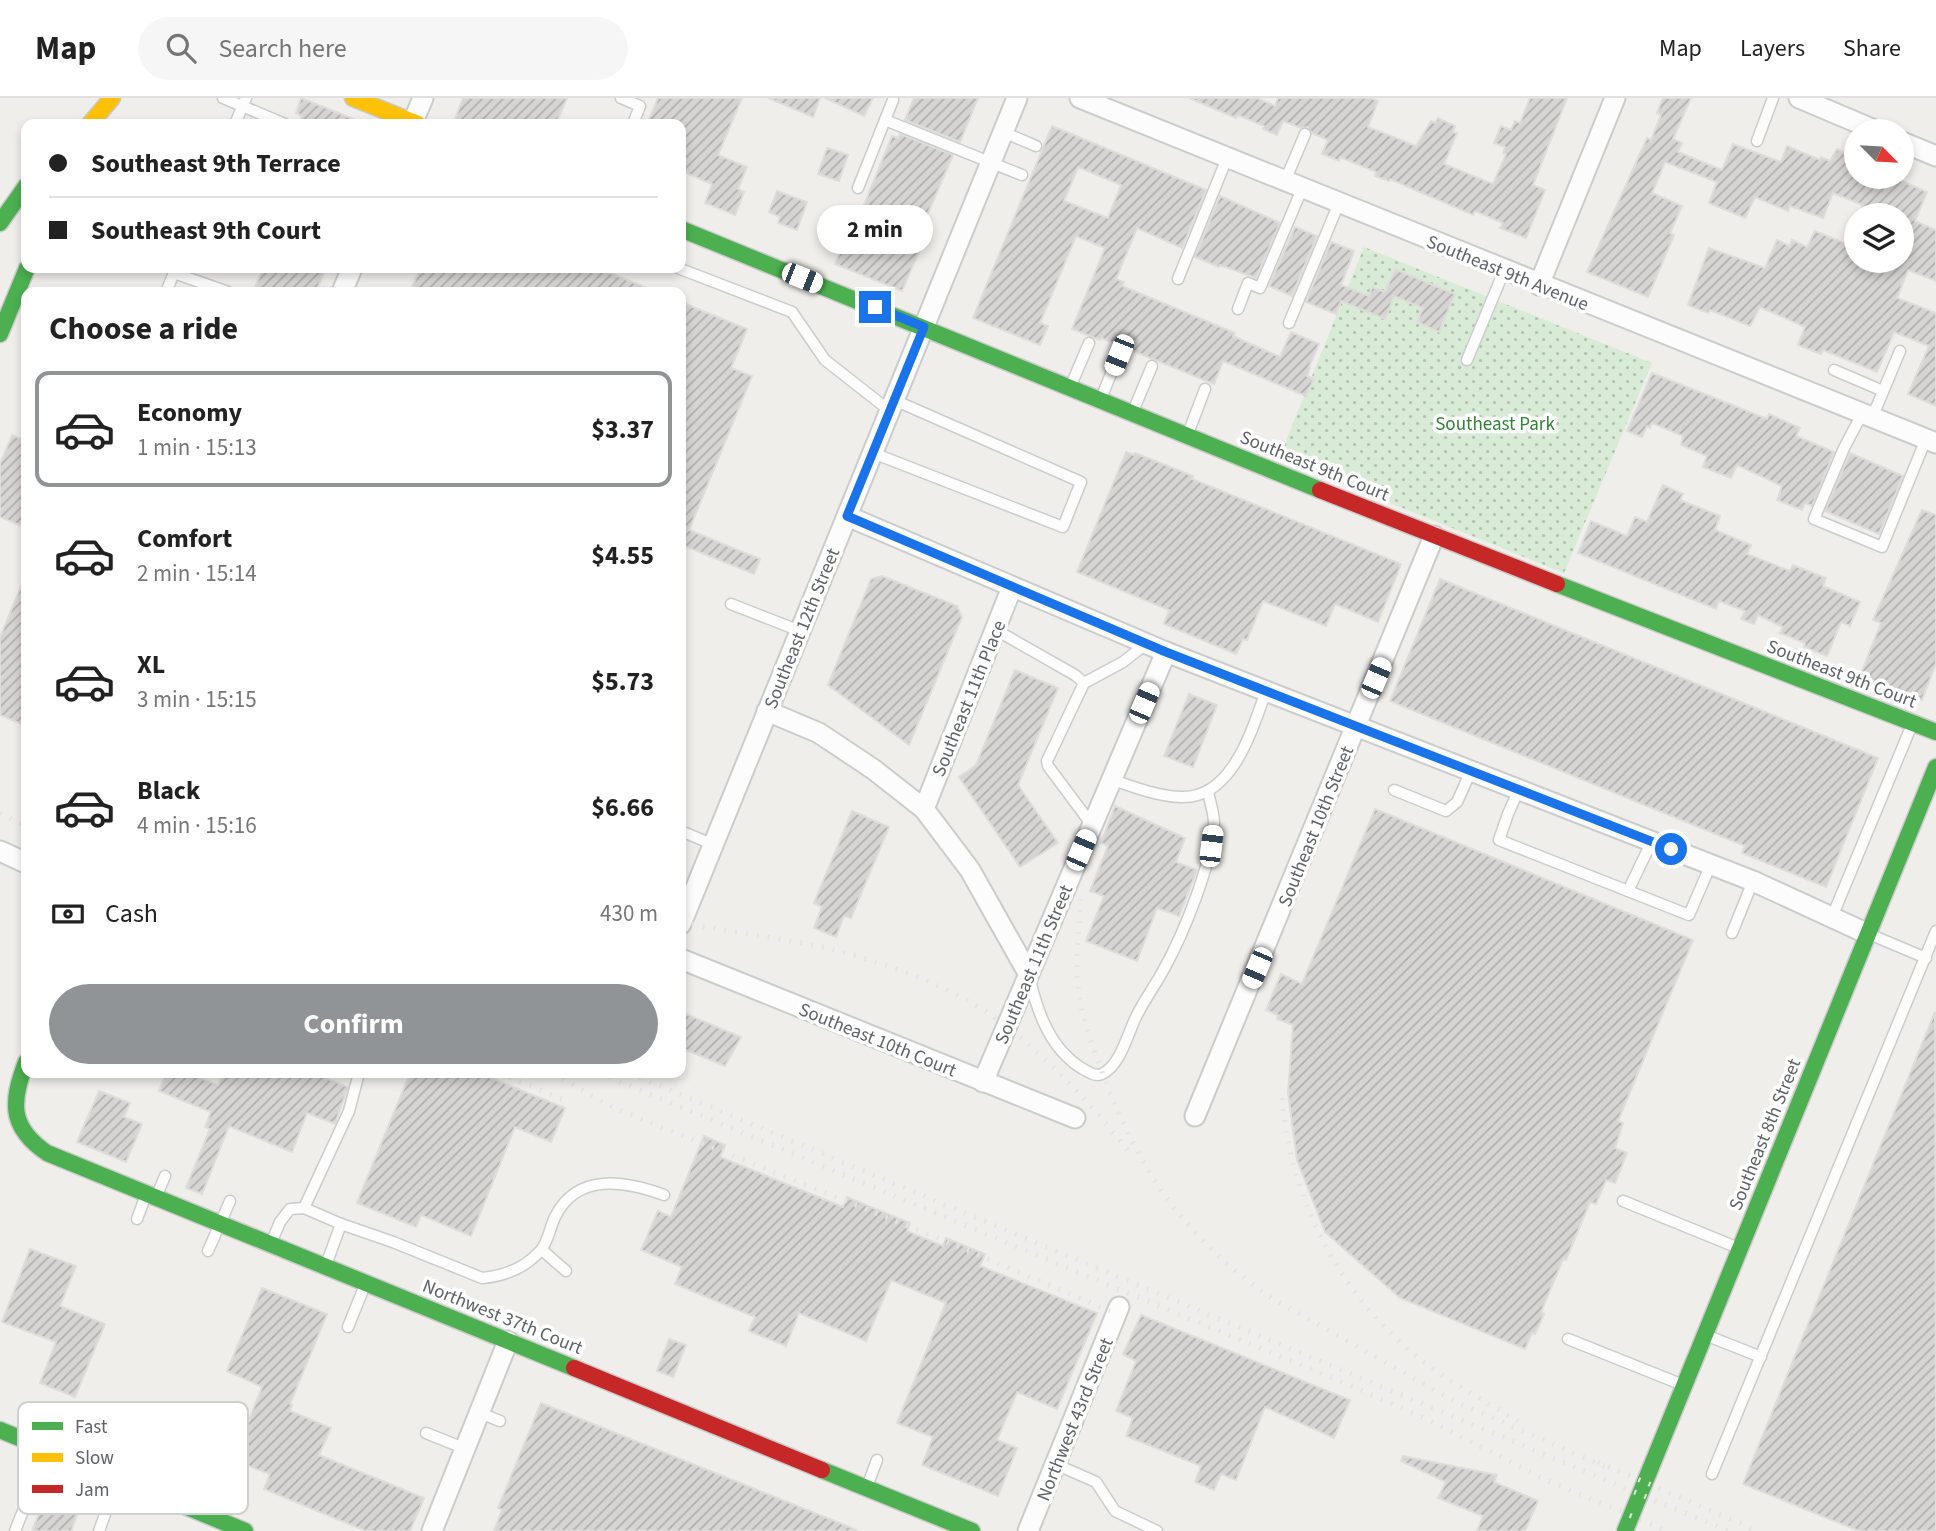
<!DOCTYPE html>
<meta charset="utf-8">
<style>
:root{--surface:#fff;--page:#f6f6f6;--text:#222;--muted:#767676;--line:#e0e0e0;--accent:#919496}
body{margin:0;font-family:"Source Sans 3",sans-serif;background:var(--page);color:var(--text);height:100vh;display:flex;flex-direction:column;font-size:26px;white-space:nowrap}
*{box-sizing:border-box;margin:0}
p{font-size:23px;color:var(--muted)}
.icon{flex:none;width:38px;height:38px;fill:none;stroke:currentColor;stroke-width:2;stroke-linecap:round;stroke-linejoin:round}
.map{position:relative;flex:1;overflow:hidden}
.panel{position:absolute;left:21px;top:189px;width:665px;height:791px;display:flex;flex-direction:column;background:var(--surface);border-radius:14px;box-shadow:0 4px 10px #0003}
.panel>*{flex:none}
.guide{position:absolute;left:21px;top:21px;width:665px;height:154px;border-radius:14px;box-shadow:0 4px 10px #0003;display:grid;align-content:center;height:154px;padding:0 28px;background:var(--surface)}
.needle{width:46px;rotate:114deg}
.tools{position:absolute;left:1844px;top:21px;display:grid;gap:14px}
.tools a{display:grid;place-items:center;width:70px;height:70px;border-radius:50%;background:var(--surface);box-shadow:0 4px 10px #0003;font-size:35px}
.end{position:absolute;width:32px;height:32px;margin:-16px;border:9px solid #1a73e8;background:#fff;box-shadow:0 0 0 4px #fff}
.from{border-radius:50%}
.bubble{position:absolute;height:49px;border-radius:24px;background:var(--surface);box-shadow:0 4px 10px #0003;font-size:23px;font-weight:700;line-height:49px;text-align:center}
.car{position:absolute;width:21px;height:42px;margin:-21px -10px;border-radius:9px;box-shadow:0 0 5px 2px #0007;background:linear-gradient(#fff 24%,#345 0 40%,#fff 0 76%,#345 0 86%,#fff 0)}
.guide b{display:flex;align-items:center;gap:24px;height:66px;font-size:26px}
.guide b+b{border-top:2px solid var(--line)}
.guide i{width:18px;height:18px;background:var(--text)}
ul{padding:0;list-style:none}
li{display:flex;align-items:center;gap:21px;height:116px;margin:0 14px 10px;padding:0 14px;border:4px solid transparent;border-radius:14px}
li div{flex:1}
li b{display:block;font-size:26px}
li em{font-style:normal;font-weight:700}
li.selected{border-color:var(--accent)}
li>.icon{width:63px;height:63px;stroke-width:1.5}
h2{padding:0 28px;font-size:32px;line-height:84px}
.pay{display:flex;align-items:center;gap:18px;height:77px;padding:0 28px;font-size:26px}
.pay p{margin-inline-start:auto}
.primary-button{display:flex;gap:14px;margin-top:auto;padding:14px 28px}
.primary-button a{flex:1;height:80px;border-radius:42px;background:var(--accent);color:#fff;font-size:28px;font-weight:700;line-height:80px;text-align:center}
header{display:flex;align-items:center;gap:42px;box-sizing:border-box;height:98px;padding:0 35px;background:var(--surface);border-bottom:2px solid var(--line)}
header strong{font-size:33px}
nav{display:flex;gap:38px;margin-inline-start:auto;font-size:24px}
.search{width:490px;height:63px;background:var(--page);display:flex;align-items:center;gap:18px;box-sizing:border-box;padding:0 24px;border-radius:38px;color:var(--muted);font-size:26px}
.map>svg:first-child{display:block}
.park{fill:url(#park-dots)}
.building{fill:url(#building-hatch);stroke:#deddd9;stroke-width:2;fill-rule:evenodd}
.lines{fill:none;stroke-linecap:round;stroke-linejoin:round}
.lane-casing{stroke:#cbcccc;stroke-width:13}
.street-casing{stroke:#cbcccc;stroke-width:23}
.fast-casing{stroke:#cacacb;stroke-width:19}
.slow-casing{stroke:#cacacb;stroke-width:19}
.jam-casing{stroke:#cacacb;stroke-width:19}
.lane{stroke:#fdfcfc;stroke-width:10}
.street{stroke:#fdfcfc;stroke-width:19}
.fast{stroke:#4caf50;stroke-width:16}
.slow{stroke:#ffc107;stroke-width:16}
.jam{stroke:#c62828;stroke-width:16}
.rail{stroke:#e4e4e4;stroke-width:5;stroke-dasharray:2 9;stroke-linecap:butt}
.route{stroke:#1a73e8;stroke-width:9}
.labels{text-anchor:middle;stroke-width:7;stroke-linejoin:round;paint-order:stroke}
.street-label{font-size:19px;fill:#5f6368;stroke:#fff}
.park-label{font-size:19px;fill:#348238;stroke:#fff}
.key{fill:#fff;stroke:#cfd0d2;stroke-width:2}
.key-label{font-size:19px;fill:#5f6368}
</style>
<header>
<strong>Map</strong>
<div class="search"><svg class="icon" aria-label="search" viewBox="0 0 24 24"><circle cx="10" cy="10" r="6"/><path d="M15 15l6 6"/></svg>Search here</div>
<nav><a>Map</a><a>Layers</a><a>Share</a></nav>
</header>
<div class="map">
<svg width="1936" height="1433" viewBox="0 0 1936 1433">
<defs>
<pattern id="park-dots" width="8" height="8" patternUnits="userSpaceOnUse" patternTransform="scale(1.75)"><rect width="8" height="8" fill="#d8ebd6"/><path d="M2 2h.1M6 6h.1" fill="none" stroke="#b2c2b1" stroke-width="1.8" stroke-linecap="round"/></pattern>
<pattern id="building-hatch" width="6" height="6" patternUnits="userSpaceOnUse" patternTransform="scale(1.75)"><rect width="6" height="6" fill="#d6d5d3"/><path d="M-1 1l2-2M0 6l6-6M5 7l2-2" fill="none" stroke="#b1b0af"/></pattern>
</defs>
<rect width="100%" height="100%" fill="#efeeea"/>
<!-- park -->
<path class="park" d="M1364,149l288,116 -88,210 -285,-115z"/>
<!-- building -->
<g class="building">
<path d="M301,0l65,26h-67l3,-8 -6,-3z"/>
<path d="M463,0h104l-11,26h-88l-13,-5z"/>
<path d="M658,0h84l-24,57 29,12 -9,22 6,3 -9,23 -30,-12 7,-19 -31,-13v-47h-34z"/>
<path d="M768,0h52l-7,19z"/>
<path d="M825,0h48l-9,18z"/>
<path d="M914,0h64l-18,44 -55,-22z"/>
<path d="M1189,0h68l18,8 3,-8h93l7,3 -10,26 48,19 15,-25 4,2 3,-5 17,8 -2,6 4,1 -13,31 49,20 13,-30 -3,-1 2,-6 -11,-4 7,-17 10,4 4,-9 5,2 10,-25h37l-34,87 12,5 -19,48 -26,-10 3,-5 -28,-12 -2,4 -83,-36 -1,2 -14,-5 1,-4 -36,-15 -1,4 -17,-7 6,-14 -16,-7 -5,-6 -6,1 -18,-7 -6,14 -14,-6 1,-3 -26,-11 -2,3z"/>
<path d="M1663,0h28l-18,41 9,4 -4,9 44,18 11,-26 48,18 6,-16 33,14 1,-3 9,4 7,-12 20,8v20h36l34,15 -12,29 21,9v51l-28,-11 -11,28 39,15v93l-28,-12 21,-48 -35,-14 -17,40 -54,-22 -2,4 -23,-9 7,-18 -45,-20 -10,19 -40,-16 -2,3 -20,-8 21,-57 56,20 12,-28 13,6 2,-6 15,7 8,-16 42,17v13h45v-46h-43l4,-10 -30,-12 -10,25 -33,-12 -2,5 -33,-14 -10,21 -36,-15 8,-21 -52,-20 -13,31 30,13 -12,27 4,2 -26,62 -61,-25 60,-134 4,2 10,-25 -4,-2z"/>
<path d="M1052,28l154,64 -24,58 -45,-20 -21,51 8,3 -2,4 113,47 -2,3 47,21 11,-25 28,12 -10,23 1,1 -3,8 7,3 -8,17 -83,-35 -9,23 -113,-46 -1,2 -28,-11 33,-81 -29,-12 -36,87 8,3 -8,19 -67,-27zM1078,69l43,18 -13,33 -44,-17z"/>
<path d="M900,36l53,21 -27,63 -3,-2 -11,26 9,5 -19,44 -67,-27 22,-56 5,2 30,-74 6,2z"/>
<path d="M827,50l21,7 -9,26 -21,-7z"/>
<path d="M777,93l30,11 -10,28 -19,-7 2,-6 -11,-5z"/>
<path d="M1220,98l60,27 -24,55 -36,-13 -1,2 -24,-10z"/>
<path d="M1295,129l22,9 -25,60 -23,-10z"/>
<path d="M1331,144l23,9 -13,34 28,11 3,-9 13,5 10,-23 60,25 -16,38 -22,-10 6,-14 -29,-12 -9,23 -44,-18 -5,13 -30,-12z"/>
<path d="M263,170h63l-10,24h-63z"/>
<path d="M420,170h178l59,24h-247z"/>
<path d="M681,204l66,27 -16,39 21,8 -63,154 71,29 -6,15 -72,-29 -1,3z"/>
<path d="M1652,275l115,46 2,-5 31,14 -4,8 38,16 -22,54 -7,-3 -3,7 -25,-10 5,-14 -45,-21 -6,13 -28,-11 4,-11 -26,-11 2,-9 -31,-13 -2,5 -3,-2 -5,11 -15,-6z"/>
<path d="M12,337l14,6v87l-26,-11v-53z"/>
<path d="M1126,354l8,3 1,-2 43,17 15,6 -1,3 209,85 -23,58 -43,-18 -9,22 -63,-25 -16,39 -4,-1 -7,15 -72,-30 5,-14 -92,-38z"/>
<path d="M1850,355l53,23 -24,58 -54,-23z"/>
<path d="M1663,387l20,9 -3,6 40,16 -5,14 36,15 -4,9 43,17 3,-6 33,13 -3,8 37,16 -10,24 -9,-4 -14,34 -23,-9 1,-4 -25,-10 3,-6 -25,-12 -4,9 -13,-5 4,-8 -26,-10 -3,8 -138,-56 13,-32 36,15 8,-19 12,5z"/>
<path d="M1922,412l14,5v148l-14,37 -62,-24 21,-53 -8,-3z"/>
<path d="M26,476v152l-26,-11v-78z"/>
<path d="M882,478l75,30 5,11 -53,128 -81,-60 43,-106z"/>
<path d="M1440,481l438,179 -52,129 -84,-34 3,-7 -355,-145z"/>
<path d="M1015,572l43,18 -40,97 40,58 -38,24 -61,-90 17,-12z"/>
<path d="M1189,596l28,11 -24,62 -29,-11z"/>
<path d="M1115,708l70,32 -9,24 21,8 -18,46 -22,-8 -20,53 -51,-20 18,-45 -14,-5 18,-45 -7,-3z"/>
<path d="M1375,711l318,131 -75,181 5,2 -8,25 12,5 -12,30 -9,-3 -10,24 -6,-2 -24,58 -3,-1 -22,53 3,2 -9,20 -3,-1 -7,16 -125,-51 -75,-66 -28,-72 -9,-67 5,-68 -16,-6 1,-4 -12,-5 15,-36 21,10z"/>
<path d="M852,713l37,16 -38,91 -7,-2 -8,21 -22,-9 8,-21 -8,-4z"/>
<path d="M681,914l60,25 -16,29 -44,-18z"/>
<path d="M1935,914l1,519h-77l-116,-47z"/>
<path d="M166,975h21l31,12 5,-12h90l35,14 -13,37 -28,-11 -15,39 -63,-26 -27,68 -16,-6 24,-59 -5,-2 6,-15 -52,-21z"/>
<path d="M410,975h69l86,35 -14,34 -36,-15 -44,109 -50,-21 -5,12 -59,-24z"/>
<path d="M99,993l31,12 -6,14 18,7 -16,38 -49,-20z"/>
<path d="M704,1038l21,9 -5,12 123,50 4,-10 63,26 -3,8 36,15 3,-8 39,16 -5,12 117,47 -40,96 -40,-17 -20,48 20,8 -19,48 -76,-31 11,-28 -36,-14 49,-120 -55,-23 -25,61 -67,-28 -13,33 -37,-15 6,-14 -80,-33 7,-17 -41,-17 17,-39 13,6z"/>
<path d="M30,1151l46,17 -16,40 45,18 -30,73 -35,-14 16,-41 -54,-20z"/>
<path d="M262,1190l65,26 -37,90 2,1 -2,6 41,17 -12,27 105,43 -14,33h-44l-102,-42 6,-15 -37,-14 29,-73 -35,-16z"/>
<path d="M1141,1217l209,85 -16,38 -69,-31 -29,73 -15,-6 -7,16 -19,-8 6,-16 -75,-30 7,-18 -17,-7 20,-50 -13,-7z"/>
<path d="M669,1241l17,6 -13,32 -16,-6z"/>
<path d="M541,1305l316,127 -1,1h-362l8,-21 -4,-2z"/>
<path d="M1403,1358l94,19 -3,7 44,19 -13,30h-48l6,-15 -45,-18 8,-16 -45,-21z"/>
<path d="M46,1398l33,14 -8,21h-39z"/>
</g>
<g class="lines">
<!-- lane casing -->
<g class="lane-casing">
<g id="lane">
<path d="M223,0l62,26"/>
<path d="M621,0l19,8 -7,18"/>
<path d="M885,22l8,-20"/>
<path d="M235,26l11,-26"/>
<path d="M1003,34l33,14"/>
<path d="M1757,43l16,-43"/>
<path d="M1285,83l20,-47"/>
<path d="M858,90l27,-68 137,55"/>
<path d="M678,170l114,44 33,48 65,51"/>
<path d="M174,175l54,19"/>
<path d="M1178,181l49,-121"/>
<path d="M166,194l10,-24"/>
<path d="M1238,211l10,-26 12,5 42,-99"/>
<path d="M1289,225l50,-120"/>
<path d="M1467,262l37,-89"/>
<path d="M1834,272l49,21"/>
<path d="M1072,285l17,-40"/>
<path d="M1102,298l17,-42"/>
<path d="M1134,311l18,-43"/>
<path d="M1862,316l-18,34 -30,71 68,28 44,-108"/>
<path d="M1872,320l28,-67"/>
<path d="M1189,333l16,-42"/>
<path d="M873,355l190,74 18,-45 -187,-82"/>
<path d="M731,506l69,27"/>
<path d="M996,532l79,45 9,8 39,-21 23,-18"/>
<path d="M1084,585l-37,78 1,5 44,59"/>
<path d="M1111,681c22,8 46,17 69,18 52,3 72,-67 86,-106"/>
<path d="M1519,691l-11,25 -9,26 190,75 22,-51"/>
<path d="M1394,692l52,21 11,-9 14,-31"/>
<path d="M681,733l33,14"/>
<path d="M1628,793l24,-50"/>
<path d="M1832,819l79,-190"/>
<path d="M1732,835l21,-52"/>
<path d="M1869,836l57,24"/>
<path d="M1030,882c8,34 21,70 53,89 6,3 12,8 19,5 19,-9 26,-42 35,-59 8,-16 19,-31 27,-46 20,-36 48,-105 50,-146 0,-10 -4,-21 -6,-31"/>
<path d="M157,1097l8,-19"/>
<path d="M1623,1103l113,46"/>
<path d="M304,1110l45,-97 10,-38"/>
<path d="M137,1121l9,-24"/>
<path d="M341,1126l52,18 89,36c22,-2 43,-10 58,-27 8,-8 10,-24 15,-34 22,-45 70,-36 109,-22"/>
<path d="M272,1143l8,-19 10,-13 14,-1 37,16 -15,41"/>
<path d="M542,1152l24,21"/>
<path d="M208,1153l22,-50"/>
<path d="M348,1229l17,-42"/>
<path d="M1708,1238l53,21"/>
<path d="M1568,1241l115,46"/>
<path d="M480,1315l20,8"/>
<path d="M426,1335l40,16"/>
<path d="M1055,1366l41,18 19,29 42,20"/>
<path d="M1712,1376l224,-543"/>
<path d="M868,1386l9,-24"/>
<path d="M15,1433l32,-81"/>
<path d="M99,1433l32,-89"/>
</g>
</g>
<!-- street casing -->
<g class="street-casing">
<g id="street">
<path d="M1080,0l856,345"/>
<path d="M1799,0l78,33"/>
<path d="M412,26l11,-26"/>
<path d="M1902,44l34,14"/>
<path d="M1539,187l76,-187"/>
<path d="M342,194l10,-24"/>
<path d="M847,418l319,136 587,229 115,53"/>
<path d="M767,613l52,22 54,36 51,40 46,61 58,103"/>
<path d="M924,711l88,-222"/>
<path d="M0,753l26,12"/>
<path d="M681,826l336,-826"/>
<path d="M681,861l394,159"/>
<path d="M983,984l183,-430"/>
<path d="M1195,1018l239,-580"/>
<path d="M432,1433l76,-190"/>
<path d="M1028,1433l91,-224"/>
</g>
</g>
<!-- fast casing -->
<g class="fast-casing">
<g id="fast">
<path d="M0,125l26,-37"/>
<path d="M681,131l639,261"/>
<path d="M0,236l27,-66"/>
<path d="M1557,486l379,148"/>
<path d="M26,964c-15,40 -17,65 21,91l527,215"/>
<path d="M0,1332l245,101"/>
<path d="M822,1372l150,61"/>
<path d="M1625,1433l311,-764"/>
</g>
</g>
<!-- slow casing -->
<g class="slow-casing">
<g id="slow">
<path d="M353,0l65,26"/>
<path d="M90,26l22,-26"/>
</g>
</g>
<!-- jam casing -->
<g class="jam-casing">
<g id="jam">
<path d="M1320,392l237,94"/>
<path d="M574,1270l248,102"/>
</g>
</g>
<!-- lane -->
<use href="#lane" class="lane"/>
<!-- street -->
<use href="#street" class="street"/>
<!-- fast -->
<use href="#fast" class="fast"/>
<!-- slow -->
<use href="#slow" class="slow"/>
<!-- jam -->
<use href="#jam" class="jam"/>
<!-- rail -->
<g class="rail">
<path d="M0,715l26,13"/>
<path d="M1081,801c-3,31 -6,64 -2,96 4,26 14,53 23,77 36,98 84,168 171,227l181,102 152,66"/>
<path d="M681,824c47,10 94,15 141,25 63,15 133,40 185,79 41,32 90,85 122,126"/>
<path d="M499,975l68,28"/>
<path d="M553,975l44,26 27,13 329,132 157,67"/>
<path d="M599,975l762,317 65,29 120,61 121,51"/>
<path d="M629,975l1099,458"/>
<path d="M1282,1000c8,104 62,206 147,268 29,21 60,38 91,56"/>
<path d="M1598,1364l160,69"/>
</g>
</g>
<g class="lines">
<!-- route -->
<path class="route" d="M875,209l49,20 -77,189 319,136 505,197"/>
</g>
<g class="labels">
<!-- street labels -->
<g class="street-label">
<text transform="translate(1508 174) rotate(22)" y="7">Southeast 9th Avenue</text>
<text transform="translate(1315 367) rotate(22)" y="7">Southeast 9th Court</text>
<text transform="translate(801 530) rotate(-68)" y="7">Southeast 12th Street</text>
<text transform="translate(1842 575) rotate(21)" y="7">Southeast 9th Court</text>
<text transform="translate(968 600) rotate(-68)" y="7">Southeast 11th Place</text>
<text transform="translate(1315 728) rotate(-68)" y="7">Southeast 10th Street</text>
<text transform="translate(1033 866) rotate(-67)" y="7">Southeast 11th Street</text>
<text transform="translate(878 941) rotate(22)" y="7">Southeast 10th Court</text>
<text transform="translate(1764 1036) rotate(-68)" y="7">Southeast 8th Street</text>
<text transform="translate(503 1218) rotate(22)" y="7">Northwest 37th Court</text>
<text transform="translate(1074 1321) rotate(-68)" y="7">Northwest 43rd Street</text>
</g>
<!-- park labels -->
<g class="park-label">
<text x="1495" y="332">Southeast Park</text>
</g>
</g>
<!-- legend -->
<rect x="18" y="1304" width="230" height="112" rx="10" class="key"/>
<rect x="32" y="1324" width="31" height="8" fill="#4caf50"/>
<rect x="32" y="1355" width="31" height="9" fill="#ffc107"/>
<rect x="32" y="1387" width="31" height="8" fill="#c62828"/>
<g class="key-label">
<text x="75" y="1335">Fast</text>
<text x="75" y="1366">Slow</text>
<text x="75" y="1398">Jam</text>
</g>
</svg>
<div class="tools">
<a><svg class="needle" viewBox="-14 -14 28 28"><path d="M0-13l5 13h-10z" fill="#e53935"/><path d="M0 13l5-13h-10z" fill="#767676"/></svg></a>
<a><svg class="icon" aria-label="layers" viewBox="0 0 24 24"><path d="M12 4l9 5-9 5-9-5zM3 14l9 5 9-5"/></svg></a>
</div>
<i class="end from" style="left:1671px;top:751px"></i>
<i class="end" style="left:875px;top:209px"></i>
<div class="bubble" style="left:817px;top:107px;width:116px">2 min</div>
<i class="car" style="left:802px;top:180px;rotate:112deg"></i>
<i class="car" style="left:1119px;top:257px;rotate:202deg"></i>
<i class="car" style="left:1376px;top:580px;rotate:23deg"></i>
<i class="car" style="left:1144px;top:605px;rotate:23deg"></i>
<i class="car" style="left:1211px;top:748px;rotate:7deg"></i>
<i class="car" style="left:1081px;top:752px;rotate:23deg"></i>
<i class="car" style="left:1257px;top:870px;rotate:203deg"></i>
<div class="guide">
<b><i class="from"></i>Southeast 9th Terrace</b>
<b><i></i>Southeast 9th Court</b>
</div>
<section class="panel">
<h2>Choose a ride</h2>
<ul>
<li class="selected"><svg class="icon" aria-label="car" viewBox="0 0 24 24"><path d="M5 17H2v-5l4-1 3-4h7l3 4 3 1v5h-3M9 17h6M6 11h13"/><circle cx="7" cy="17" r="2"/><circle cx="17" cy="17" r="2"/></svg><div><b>Economy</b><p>1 min · 15:13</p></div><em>$3.37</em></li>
<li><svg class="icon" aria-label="car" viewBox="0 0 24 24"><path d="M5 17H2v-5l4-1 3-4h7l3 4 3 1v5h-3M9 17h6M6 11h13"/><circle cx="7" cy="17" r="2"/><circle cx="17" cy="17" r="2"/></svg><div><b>Comfort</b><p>2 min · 15:14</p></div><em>$4.55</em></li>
<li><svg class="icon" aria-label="car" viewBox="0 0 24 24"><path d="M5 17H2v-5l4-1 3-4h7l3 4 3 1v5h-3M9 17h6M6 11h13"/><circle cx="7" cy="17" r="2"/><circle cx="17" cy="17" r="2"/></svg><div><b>XL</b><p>3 min · 15:15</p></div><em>$5.73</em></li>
<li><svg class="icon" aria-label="car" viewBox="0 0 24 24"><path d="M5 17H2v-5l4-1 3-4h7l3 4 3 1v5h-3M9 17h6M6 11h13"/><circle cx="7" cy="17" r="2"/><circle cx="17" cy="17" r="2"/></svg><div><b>Black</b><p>4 min · 15:16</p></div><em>$6.66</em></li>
</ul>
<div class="pay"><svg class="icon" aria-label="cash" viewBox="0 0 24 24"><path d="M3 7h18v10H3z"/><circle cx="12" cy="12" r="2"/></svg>Cash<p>430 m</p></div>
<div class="primary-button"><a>Confirm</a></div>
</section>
</div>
